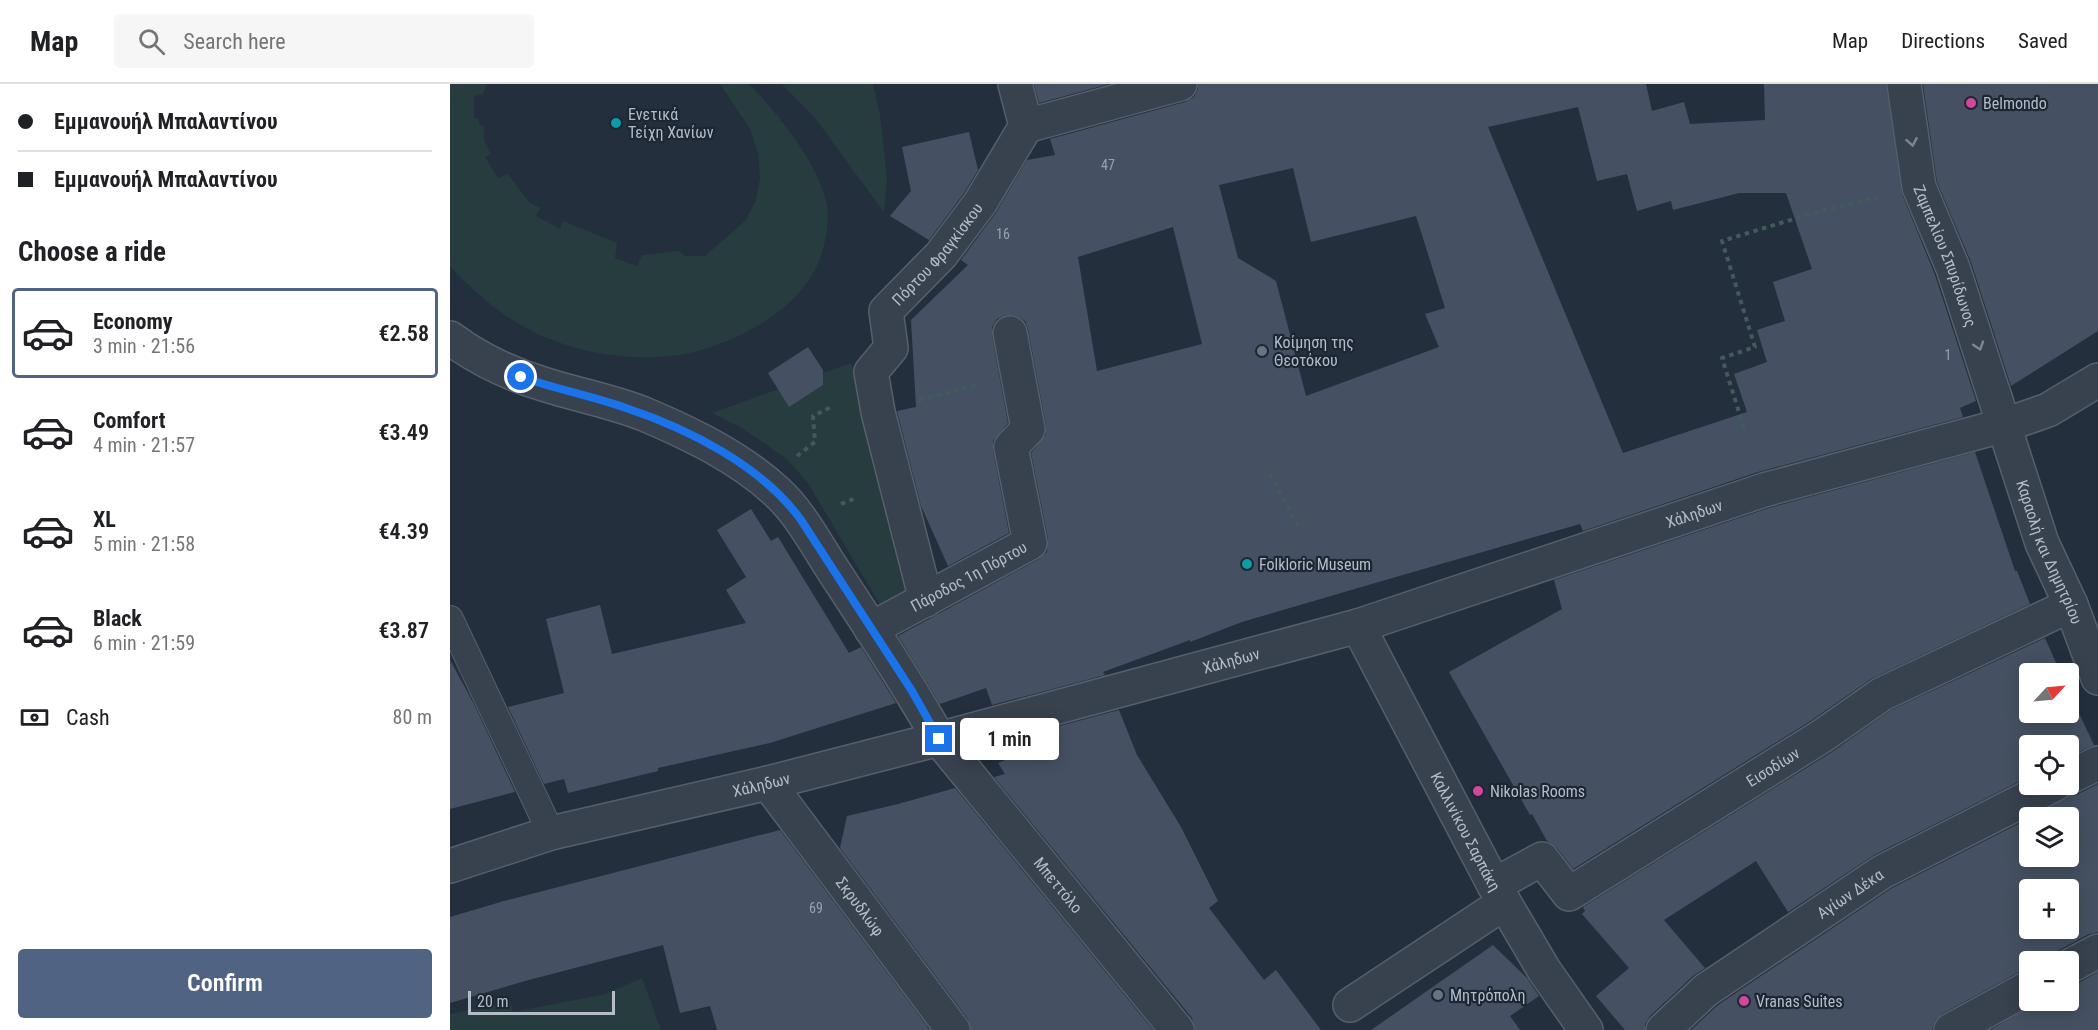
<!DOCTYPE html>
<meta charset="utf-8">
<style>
:root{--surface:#fff;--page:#f6f6f6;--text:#202124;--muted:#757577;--line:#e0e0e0;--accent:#506383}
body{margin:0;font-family:"Roboto Condensed",sans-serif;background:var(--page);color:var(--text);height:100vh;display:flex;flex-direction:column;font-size:22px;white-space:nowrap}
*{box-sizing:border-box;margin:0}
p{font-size:20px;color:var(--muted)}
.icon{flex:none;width:33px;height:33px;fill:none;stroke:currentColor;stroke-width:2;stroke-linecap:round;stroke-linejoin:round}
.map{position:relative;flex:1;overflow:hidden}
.panel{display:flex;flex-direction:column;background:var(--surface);width:450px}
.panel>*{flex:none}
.top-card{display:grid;align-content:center;height:132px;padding:0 18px;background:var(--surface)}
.needle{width:39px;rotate:64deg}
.controls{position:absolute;left:1569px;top:579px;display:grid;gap:12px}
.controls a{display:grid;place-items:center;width:60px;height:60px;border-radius:6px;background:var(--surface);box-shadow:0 3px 15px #0003;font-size:30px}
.scale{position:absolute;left:18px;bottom:15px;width:147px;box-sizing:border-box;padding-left:6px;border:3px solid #b4bcc9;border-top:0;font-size:16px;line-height:21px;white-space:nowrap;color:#b4bcc9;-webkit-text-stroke:4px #1d2633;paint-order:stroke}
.end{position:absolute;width:27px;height:27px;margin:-14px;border:8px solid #1a73e8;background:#fff;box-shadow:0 0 0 3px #fff}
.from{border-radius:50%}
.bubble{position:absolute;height:42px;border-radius:6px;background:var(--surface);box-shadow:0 3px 15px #0003;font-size:20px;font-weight:600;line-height:42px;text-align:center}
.top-card b{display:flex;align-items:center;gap:21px;height:57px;font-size:22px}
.top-card b+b{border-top:2px solid var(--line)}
.top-card i{width:15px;height:15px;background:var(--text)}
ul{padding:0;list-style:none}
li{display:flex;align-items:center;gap:18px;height:90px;margin:0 12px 9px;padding:0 6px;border:3px solid transparent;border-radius:6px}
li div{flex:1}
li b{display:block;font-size:22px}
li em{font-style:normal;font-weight:600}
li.on{border-color:var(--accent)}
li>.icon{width:54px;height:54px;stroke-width:1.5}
h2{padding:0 18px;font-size:27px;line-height:72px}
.pay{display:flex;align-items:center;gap:15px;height:66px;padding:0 18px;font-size:22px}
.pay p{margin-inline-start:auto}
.cta{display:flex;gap:12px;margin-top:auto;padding:12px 18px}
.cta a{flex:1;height:69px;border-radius:6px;background:var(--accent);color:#fff;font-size:24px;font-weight:600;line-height:69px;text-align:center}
header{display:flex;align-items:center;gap:36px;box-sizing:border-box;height:84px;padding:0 30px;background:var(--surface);border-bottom:2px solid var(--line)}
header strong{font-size:28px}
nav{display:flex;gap:33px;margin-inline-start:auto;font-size:21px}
.search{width:420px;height:54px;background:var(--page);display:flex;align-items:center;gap:15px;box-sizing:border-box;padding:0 21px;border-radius:6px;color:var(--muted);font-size:22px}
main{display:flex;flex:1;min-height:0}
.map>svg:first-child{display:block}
.green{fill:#263c3f}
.building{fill:#455162;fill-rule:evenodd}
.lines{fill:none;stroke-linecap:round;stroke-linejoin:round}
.lane-casing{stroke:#565f6c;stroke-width:28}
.street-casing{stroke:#565f6c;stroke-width:36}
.path{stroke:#44595c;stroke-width:4;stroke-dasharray:4.5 4.5;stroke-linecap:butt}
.lane{stroke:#38414e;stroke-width:26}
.street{stroke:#38414e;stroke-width:33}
.oneway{stroke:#7c8592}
.route{stroke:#1a73e8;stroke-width:8}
.hotel-dot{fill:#d1479c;stroke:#1d2633;stroke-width:2}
.culture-dot{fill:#0f9aa8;stroke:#1d2633;stroke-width:2}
.worship-dot{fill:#6b7280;stroke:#1d2633;stroke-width:2}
.labels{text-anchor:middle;stroke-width:4.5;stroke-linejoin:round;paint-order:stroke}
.number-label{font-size:14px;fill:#98a1af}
.poi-label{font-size:16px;fill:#b4bcc9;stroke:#1d2633;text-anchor:start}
.street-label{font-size:16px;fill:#b4bcc9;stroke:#1d2633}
</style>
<header>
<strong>Map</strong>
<div class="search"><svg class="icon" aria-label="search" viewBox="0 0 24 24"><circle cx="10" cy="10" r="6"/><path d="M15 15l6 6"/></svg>Search here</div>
<nav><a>Map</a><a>Directions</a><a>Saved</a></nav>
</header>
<main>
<section class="panel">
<div class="top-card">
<b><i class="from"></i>Εμμανουήλ Μπαλαντίνου</b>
<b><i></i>Εμμανουήλ Μπαλαντίνου</b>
</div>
<h2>Choose a ride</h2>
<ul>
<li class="on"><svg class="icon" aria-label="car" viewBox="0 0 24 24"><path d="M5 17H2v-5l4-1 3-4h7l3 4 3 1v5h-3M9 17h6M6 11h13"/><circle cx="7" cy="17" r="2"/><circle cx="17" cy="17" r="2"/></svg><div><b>Economy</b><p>3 min · 21:56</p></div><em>€2.58</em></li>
<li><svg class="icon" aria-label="car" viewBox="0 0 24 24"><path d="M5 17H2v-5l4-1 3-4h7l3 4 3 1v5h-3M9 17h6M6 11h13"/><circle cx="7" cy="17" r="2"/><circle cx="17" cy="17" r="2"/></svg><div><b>Comfort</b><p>4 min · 21:57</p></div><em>€3.49</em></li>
<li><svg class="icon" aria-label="car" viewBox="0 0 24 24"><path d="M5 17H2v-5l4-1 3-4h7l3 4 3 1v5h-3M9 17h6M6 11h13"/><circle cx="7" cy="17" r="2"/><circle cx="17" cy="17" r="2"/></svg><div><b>XL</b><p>5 min · 21:58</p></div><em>€4.39</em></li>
<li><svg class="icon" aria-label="car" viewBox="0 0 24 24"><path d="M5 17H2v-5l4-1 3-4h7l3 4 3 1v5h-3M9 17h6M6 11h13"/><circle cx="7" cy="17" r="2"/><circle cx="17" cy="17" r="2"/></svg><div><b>Black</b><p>6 min · 21:59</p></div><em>€3.87</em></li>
</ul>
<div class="pay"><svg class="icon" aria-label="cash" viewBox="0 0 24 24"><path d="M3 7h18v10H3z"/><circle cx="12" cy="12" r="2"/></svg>Cash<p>80 m</p></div>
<div class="cta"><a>Confirm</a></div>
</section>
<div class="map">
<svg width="1648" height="946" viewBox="0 0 1648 946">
<rect width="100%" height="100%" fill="#242f3e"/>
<!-- green -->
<g class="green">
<path d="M0,0h37l-4,10 -9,2v22h4l2,7 4,1v14l7,14 -6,3 13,21 10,-4 21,28 11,6 -4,8 24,13 3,-8 54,22 -2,15 22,8 5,-11 37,-4 6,5h20l41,-36 10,-20 4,-22 -2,-25 -8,-24 -30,-45h29c29,30 66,75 77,116 4,14 1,35 -3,49 -15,57 -80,91 -133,104 -28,6 -58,5 -86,1 -65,-11 -110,-40 -154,-88z"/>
<path d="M332,0h91l7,30 7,66 -3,32 -69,-94z"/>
<path d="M401,279l62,228 -30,19 -75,-127 -21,-24 -45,-31 -30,-15z"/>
<path d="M192,894l19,52h-211v-16l60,-12 3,10 93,-18z"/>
</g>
<!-- building -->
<g class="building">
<path d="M584,0h75l-70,19z"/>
<path d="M748,0h448l6,27 32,-9 6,22 75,-4 -1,-36h122l16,110 33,81 41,126 -16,7 3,9 -205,55 -175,59 -3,-7 -198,57 -140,41 -52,20v-2l-87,32 2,3 -113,30 -6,-17 -46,16 -42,-68 141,-77 8,-7 1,-13 -17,-86 15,-18v-9l-18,-97 -3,-8 -8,-5 -11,-1 -9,4 -5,8v9l16,87 -15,18v9l16,83 -61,33 -27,-60 -24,-95 19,-4 -5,-87 57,-55 -7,-5 34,-46 32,-54 28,-5 -5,-16 135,-37 9,-5 4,-8zM1128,23l19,74 30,-7 10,37 34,-10 2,9 66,-17h47l26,76 -39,13 12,39 -28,9 10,32 -33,12 13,38 -124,41 -135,-326zM843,84l18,74 105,-26 29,92 -20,6 14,33 -133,49 -30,-115 -38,-23 -19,-73zM723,143l29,117 -105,27 -19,-114z"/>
<path d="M1473,0h175v247l-87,55 -40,-124 -34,-80z"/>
<path d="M519,48l9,38 -14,23 -35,47 -39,-24 21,-25 -9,-44z"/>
<path d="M358,263l15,23v15l-34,22 -21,-34z"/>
<path d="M1525,368l40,119h2l13,33 -159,75 -59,41 -239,149 -16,-21 -10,-7 -15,-27 -2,1 -81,-143 113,-63 -8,-29 215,-72z"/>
<path d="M301,425l20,32 7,-4 71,116 12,-6 35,56 -126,40 -112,25v3l-90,22 -4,-14 -20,5 -36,-77 56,-14 -18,-74 54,-14 12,49 134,-31 -20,-33 20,-13 -29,-47z"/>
<path d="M1595,554l16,36h-31v38h38v-22l26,55 -26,12v-11h-38v30l-156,79 -86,57 -32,-51 -92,59 41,48 -12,8 -43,40 -5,8v6h-20l-29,-34 33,-28 -47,-54 3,-3 -2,-4 249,-155 59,-42z"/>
<path d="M0,576l24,44 41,88 -65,17z"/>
<path d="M669,626l18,45 44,72 37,74 -9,7 55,72 12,-10 45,60h-126l-3,-12 -198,-241 11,-3 -7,-11 12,-5 -6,-17z"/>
<path d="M1648,700v148l-9,2 -30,16 -7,7 -1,5h-21v6l-9,3 -79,43 -7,7 -3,9h-241l27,-25 174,-117 138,-70v38h38v-38h-37l37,-22 8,-1zM1580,806h38v38h-38z"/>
<path d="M505,704l198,242h-182l-3,-11 -128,-171 7,-32 51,-12z"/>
<path d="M330,746l150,200h-213l-7,-24 -30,7 -17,-68 -138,36 -75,22v-86l54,-16z"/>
<path d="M1043,861l34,33 12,18 -29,20 10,14h-149z"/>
<path d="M1648,888v58h-108l52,-30h26v-14l9,-2z"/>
</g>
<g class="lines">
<!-- lane casing -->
<g class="lane-casing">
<path id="lane" d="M0,535l101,214"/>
</g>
<!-- street casing -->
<g class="street-casing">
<g id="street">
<path id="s1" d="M1454,0l15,103 34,81 89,275 29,62 27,73"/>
<path d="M576,42l154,-42"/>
<path id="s2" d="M0,254c28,21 60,36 93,46 34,11 68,17 101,30 47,20 95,43 133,78 24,22 40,54 58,81 36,55 72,109 104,166l238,291"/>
<path id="s3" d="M476,516l-48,-188 -7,-40 20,-24 -5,-37 55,-56 39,-52 46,-77 -11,-42"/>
<path id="s4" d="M908,542l136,259 50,85 42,60"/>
<path id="s5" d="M421,545l159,-86 -19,-96 17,-18 -18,-96"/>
<path d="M1618,694l30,-15"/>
<path id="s6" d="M318,699l185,247"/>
<path id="s7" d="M0,782l101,-33 217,-50 171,-44 419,-113 406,-136 241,-65 43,-15 50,-30"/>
<path id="s8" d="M1044,801l48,-26 27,35 253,-158 60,-42 189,-89"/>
<path d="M1618,883l30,-16"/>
<path d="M900,921l154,-102"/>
<path id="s9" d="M1213,946l43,-40 176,-118 173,-88"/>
<path d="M1501,946l79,-43"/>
</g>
</g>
<!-- path -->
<g class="path">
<path d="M469,316l57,-15"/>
<path d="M1294,344l-22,-70 33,-11 -33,-106 98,-30 58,-14"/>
<path d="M347,372l18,-14 -2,-26 20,-10"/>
<path d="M820,390l28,51"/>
<path d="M391,420l15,-6"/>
</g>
<!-- lane -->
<use href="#lane" class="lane"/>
<!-- street -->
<use href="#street" class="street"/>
</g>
<!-- one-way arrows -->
<defs><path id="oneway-chevron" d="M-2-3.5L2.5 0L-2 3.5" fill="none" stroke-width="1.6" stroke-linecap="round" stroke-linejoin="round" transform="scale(1.5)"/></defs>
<g class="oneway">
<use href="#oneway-chevron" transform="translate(1462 58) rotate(80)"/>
<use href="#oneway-chevron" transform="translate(1529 262) rotate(72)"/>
</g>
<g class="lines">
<!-- route -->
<path class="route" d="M71,293c35,12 71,19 105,31 63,21 136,58 175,112l111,171 27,48"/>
</g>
<!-- markers -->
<g class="hotel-dot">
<circle cx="1521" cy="19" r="6"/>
<circle cx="1028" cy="707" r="6"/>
<circle cx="1294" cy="917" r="6"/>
</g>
<g class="culture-dot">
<circle cx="166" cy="39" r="6"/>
<circle cx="797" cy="480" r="6"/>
</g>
<g class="worship-dot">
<circle cx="812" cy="267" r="6"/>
<circle cx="988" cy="911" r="6"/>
</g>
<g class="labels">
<!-- number labels -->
<g class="number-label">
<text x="658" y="86">47</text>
<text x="553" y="155">16</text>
<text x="1498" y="276">1</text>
<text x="366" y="829">69</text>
</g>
<!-- poi labels -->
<g class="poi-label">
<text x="1533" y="25">Belmondo</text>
<text x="178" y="36">Ενετικά<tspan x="178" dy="18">Τείχη Χανίων</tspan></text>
<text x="824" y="264">Κοίμηση της<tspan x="824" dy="18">Θεοτόκου</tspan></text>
<text x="809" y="486">Folkloric Museum</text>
<text x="1040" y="713">Nikolas Rooms</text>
<text x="1000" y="917">Μητρόπολη</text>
<text x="1306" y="923">Vranas Suites</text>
</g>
<!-- street labels -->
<g class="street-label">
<text dy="6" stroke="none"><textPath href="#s3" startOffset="380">Πόρτου Φραγκίσκου</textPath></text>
<text dy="6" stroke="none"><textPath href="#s1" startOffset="178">Ζαμπελίου Σπυρίδωνος</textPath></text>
<text dy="6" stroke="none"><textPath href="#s7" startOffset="1294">Χάληδων</textPath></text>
<text dy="6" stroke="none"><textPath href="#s1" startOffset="492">Καραολή και Δημητρίου</textPath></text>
<text dy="6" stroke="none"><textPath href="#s5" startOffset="111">Πάροδος 1η Πόρτου</textPath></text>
<text dy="6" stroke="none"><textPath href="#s7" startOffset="808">Χάληδων</textPath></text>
<text dy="6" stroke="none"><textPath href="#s8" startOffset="339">Εισοδίων</textPath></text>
<text dy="6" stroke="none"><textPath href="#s7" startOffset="322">Χάληδων</textPath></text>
<text dy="6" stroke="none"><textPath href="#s4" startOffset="232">Καλλινίκου Σαρπάκη</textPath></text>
<text dy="6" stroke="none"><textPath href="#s2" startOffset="849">Μπεττόλο</textPath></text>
<text dy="6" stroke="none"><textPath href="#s9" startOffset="232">Αγίων Δέκα</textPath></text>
<text dy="6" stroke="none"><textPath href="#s6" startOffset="154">Σκρυδλώφ</textPath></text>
</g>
</g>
</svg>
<div class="controls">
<a><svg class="needle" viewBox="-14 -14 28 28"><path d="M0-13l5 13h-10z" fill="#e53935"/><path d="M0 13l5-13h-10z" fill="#757577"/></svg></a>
<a><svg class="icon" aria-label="locate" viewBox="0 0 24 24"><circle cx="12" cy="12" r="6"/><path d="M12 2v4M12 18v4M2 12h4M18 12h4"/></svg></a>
<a><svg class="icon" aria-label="layers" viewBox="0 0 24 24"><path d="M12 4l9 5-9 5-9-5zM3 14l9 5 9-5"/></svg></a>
<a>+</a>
<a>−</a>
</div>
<div class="scale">20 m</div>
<i class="end from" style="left:71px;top:293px"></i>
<i class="end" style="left:489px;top:655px"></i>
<div class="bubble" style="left:510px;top:634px;width:99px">1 min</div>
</div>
</main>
